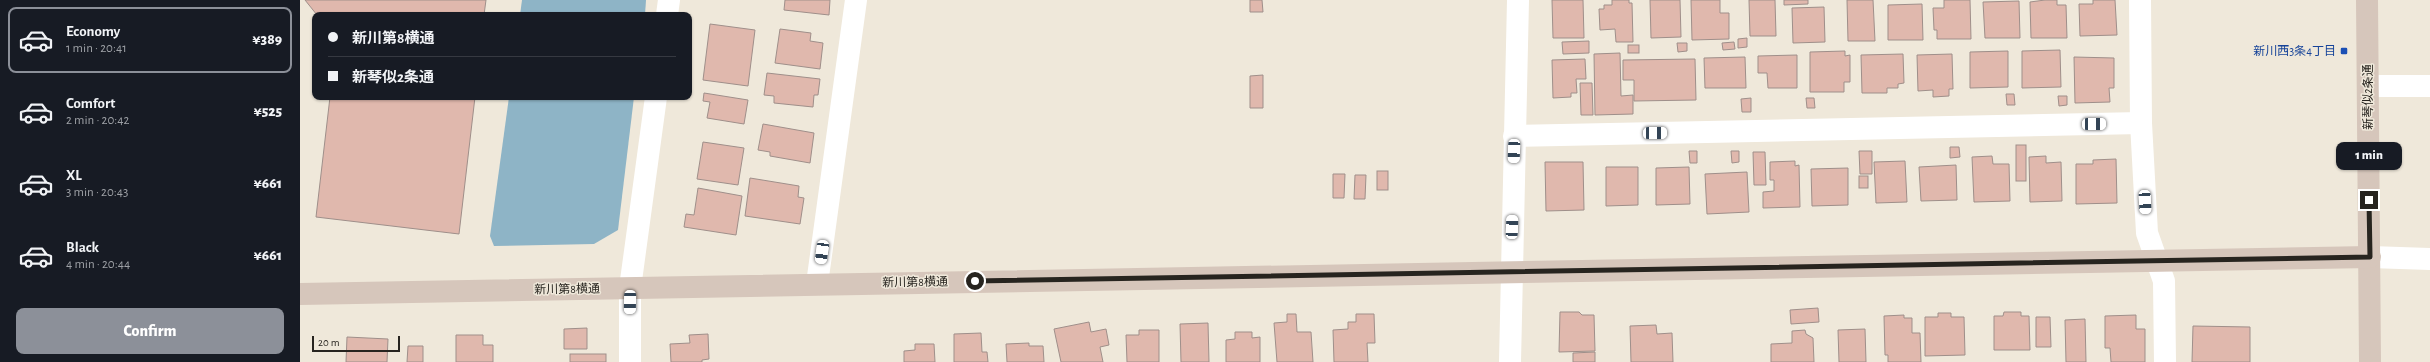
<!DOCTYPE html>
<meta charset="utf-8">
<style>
:root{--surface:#171b24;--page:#20242c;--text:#f1f3f6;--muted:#9ea1a6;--line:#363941;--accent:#8c9099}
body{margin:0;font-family:"Alegreya Sans","Noto Sans JP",sans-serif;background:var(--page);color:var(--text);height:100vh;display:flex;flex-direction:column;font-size:15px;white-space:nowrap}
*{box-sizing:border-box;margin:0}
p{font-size:13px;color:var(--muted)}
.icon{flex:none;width:22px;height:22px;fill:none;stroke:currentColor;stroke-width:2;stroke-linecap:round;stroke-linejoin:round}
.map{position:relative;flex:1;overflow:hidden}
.details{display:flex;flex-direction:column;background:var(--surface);width:300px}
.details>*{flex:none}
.banner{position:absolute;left:12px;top:12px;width:380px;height:88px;border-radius:8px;box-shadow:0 1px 3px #0004;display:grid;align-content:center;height:88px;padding:0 16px;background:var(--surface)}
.scale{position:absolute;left:12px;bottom:10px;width:88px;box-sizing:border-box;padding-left:4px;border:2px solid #27241f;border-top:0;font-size:11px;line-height:14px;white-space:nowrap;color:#27241f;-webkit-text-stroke:3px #efe8da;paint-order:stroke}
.end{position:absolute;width:18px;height:18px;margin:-9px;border:5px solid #27241f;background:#fff;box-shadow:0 0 0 2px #fff}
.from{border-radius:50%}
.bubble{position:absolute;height:28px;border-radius:8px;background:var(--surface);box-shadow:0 1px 3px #0004;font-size:13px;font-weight:800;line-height:28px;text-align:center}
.car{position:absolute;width:12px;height:24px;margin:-12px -6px;border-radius:5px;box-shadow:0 0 3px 1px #0007;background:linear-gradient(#fff 24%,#345 0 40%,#fff 0 76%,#345 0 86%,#fff 0)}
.banner b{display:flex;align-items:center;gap:14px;height:38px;font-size:15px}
.banner b+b{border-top:1px solid var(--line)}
.banner i{width:10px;height:10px;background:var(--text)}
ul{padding:7px 0 0;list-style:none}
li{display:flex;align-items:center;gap:12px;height:66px;margin:0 8px 6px;padding:0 8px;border:2px solid transparent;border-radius:8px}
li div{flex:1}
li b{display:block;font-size:15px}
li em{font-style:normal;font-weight:800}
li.on{border-color:var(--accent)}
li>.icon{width:36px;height:36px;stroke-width:1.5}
.cta{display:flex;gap:8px;margin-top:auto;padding:8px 16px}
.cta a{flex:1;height:46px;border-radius:8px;background:var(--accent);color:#fff;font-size:16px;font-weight:800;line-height:46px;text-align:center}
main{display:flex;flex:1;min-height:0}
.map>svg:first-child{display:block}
.water{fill:#8eb4c6}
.building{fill:#e0b8ad;stroke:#9f8f8a}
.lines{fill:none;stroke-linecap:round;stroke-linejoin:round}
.street{stroke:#fff;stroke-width:22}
.secondary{stroke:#d6c6bb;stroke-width:22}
.route{stroke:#27241f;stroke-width:5}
.transit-dot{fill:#1a4fb4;stroke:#efe8da;stroke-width:1.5}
.labels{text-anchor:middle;stroke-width:3;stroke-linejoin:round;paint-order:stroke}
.transit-label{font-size:12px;fill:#164399;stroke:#efe8da;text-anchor:end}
.street-label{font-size:12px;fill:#27241f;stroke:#efe8da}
</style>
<main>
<section class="details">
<ul>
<li class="on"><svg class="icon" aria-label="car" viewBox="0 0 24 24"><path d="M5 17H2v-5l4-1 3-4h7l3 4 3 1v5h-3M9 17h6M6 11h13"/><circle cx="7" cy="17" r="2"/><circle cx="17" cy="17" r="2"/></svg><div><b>Economy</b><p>1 min · 20:41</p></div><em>¥389</em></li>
<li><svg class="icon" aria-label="car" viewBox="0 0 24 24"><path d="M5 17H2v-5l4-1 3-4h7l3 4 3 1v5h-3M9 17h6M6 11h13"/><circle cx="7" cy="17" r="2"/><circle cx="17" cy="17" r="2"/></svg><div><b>Comfort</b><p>2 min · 20:42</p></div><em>¥525</em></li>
<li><svg class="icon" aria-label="car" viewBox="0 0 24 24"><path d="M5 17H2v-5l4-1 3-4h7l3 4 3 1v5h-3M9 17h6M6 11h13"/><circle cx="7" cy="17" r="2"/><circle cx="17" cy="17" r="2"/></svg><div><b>XL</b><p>3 min · 20:43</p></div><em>¥661</em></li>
<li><svg class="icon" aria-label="car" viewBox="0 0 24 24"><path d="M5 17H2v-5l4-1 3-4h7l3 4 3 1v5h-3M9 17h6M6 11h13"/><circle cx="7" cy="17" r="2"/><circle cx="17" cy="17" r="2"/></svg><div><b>Black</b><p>4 min · 20:44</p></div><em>¥661</em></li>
</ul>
<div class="cta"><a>Confirm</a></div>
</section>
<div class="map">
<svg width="2130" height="362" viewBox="0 0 2130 362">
<rect width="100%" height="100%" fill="#efe8da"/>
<!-- water -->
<g class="water">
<path d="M222,0h124l-1,15h-125z"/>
<path d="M209,97h125l-16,133 -24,14 -100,2 -4,-10z"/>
</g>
<!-- building -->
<g class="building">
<path d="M5,0h181l-2,15h-167z"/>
<path d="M485,0h45l-1,15 -45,-5z"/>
<path d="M950,0h12l1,12h-13z"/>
<path d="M1252,0h31l1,38h-31z"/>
<path d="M1312,0h17v3h3l1,39h-17l-1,-13 -15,1 -1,-21h5v-4h8z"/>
<path d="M1350,0h30l1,37 -30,1z"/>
<path d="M1391,0h29v13h9v26l-37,1z"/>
<path d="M1449,0h26l1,36h-26z"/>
<path d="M1484,0h24v4l-24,1z"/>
<path d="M1547,0h26l2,41h-27z"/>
<path d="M1644,0h26l1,39h-34v-9h-3l-1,-22h11z"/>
<path d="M1745,0h12v5h9l1,33h-36l-1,-36z"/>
<path d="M1793,0h22l2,35 -37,1 -1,-32h14z"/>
<path d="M1719,1l1,37h-35l-2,-36z"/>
<path d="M1622,4l1,36h-35v-35z"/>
<path d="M1524,7l1,35 -32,1 -1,-35z"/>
<path d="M410,24l45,6 -7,56 -45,-6z"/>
<path d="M480,29l31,4 -1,8 13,2 -3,26 -45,-6z"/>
<path d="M1447,38v9l-9,1v-9z"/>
<path d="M1289,41v12l-26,1 -1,-12z"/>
<path d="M1434,42l1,7 -12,1 -1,-7z"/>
<path d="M1377,43h10v8l-9,1z"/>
<rect x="1328" y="45" width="11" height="8"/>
<path d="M1760,50l1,37 -39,1v-37z"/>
<path d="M1545,51v5l5,-1v27h-6v10h-34v-40z"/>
<path d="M1708,51v36l-38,1v-36z"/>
<path d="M1320,53l1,43 12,-1v19l-38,1 -1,-61z"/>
<path d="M1603,54l1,29 -6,1v4h-11v5h-25l-1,-38z"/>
<path d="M1652,54l1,35h-4v7l-16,1v-7l-15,1 -1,-36z"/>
<path d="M1497,55v33h-29l-1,-15h-9v-17z"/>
<path d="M1445,57l1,31h-41l-1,-30z"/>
<path d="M1774,57l40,1v30h-5l1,14 -35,1z"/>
<path d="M1285,59l1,20h-10l1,14h-6v4l-18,1 -1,-38z"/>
<path d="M1395,59l1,41 -62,1v-21h-11v-20z"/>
<path d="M467,73l53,6 -2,16h-4l-1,12 -39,-4v-7l-10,-1z"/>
<path d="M963,75v33h-13v-32z"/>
<path d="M1280,83h12l1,32h-12z"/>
<path d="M404,93l44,7 -4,24 -37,-6 3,-16 -7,-1z"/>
<path d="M1706,94h8l1,11h-8z"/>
<path d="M1758,96h9v9l-8,1z"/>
<path d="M30,97h145l-16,137 -143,-17z"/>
<path d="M1451,98v14h-9l-1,-13z"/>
<path d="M1506,98h8l1,10h-8z"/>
<path d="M463,124l51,9 -4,30 -40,-7v-4l-12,-2z"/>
<path d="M403,142l41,6 -6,37 -41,-6z"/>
<rect x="1716" y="145" width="10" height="36"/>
<path d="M1650,147h9l1,10 -10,1z"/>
<path d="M1389,151h8v12h-7z"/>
<path d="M1431,151h8v11l-7,1z"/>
<path d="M1559,151h13v23h-12z"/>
<path d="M1453,152h12l1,33h-12z"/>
<path d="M1692,156l1,8h16l1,37 -36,1 -2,-45z"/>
<path d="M1746,156v7l15,-1 1,39 -32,1 -1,-45z"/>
<path d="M1816,159l1,44 -41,1v-40h17v-4z"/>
<path d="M1495,161v5l4,-1 1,42 -37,1v-16l11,-1v-11h-4v-18z"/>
<path d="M1605,161l2,41 -31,1 -2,-41z"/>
<path d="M1245,162h38l1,48 -38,1z"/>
<path d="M1656,165l1,35 -36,1 -2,-34z"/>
<path d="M1306,167h32v38l-32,1z"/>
<path d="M1389,167l1,37 -34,1v-37z"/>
<path d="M1548,168v37l-36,1 -1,-37z"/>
<rect x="1077" y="171" width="11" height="19"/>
<path d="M1447,172l2,40 -42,2 -2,-40z"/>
<path d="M1033,174h12l-1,24h-11z"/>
<path d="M1055,175h11l-1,24h-11z"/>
<rect x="1559" y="176" width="9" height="12"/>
<path d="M450,178l49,8 -1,11 6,1 -4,26 -55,-8z"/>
<path d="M398,188l44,8 -6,39 -52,-8 2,-13 8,1z"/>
<path d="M1518,308l1,14 -28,2 -1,-14z"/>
<path d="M1260,312h19l3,3h12l1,36 -36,1z"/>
<path d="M1704,312h17v4h8l1,34h-36v-34h9z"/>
<path d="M1638,313h13v4h13l1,38 -40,1v-39h13z"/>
<path d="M987,314h9l1,18h14l2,30h-36l-3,-39 13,-1z"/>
<path d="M1056,314h18l1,29h-8l1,19h-34l-1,-32 15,-1v-7h8z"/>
<path d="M1604,315v3h8v15h8l1,29h-33v-7h-3l-1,-39z"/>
<path d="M1836,315v14h9v33h-34l-1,-14h-5v-32z"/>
<path d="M1736,317h14l1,30h-15z"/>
<path d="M1785,319l1,43h-20l-1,-42z"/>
<path d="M789,322l2,10 15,-3 3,16 -9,2 3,15h-42l-7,-33z"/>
<path d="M908,323l1,39h-28l-1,-38z"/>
<path d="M1356,325l1,9 15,-1 1,29h-42l-1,-36z"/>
<path d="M1893,326l57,1v35h-58z"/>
<path d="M287,328v21h-23v-20z"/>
<path d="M1565,329l1,33h-27l-1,-32z"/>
<path d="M839,330h20v32h-32l-1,-27h13z"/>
<path d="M1505,330l1,4 7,4 1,24h-43v-18l21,-1v-12z"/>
<path d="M935,332h17v6l8,-1v25h-34v-22l9,-1z"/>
<path d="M681,333l1,19h5l1,10h-34v-28z"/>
<path d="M408,334l1,25 -7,1v2h-31l-1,-18 20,-1 -1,-8z"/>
<path d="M156,335h27v10h10v17h-37z"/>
<path d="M47,337l41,2 -1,23h-41z"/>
<path d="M729,343v3h14l1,16h-37l-1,-18z"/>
<path d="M615,344h19l1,18h-31v-11l11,-1z"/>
<path d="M108,346h15v16h-16z"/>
<path d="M1295,352v10h-22v-9z"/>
<rect x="270" y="354" width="36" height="8"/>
</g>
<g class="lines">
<!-- street -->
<g class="street">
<path d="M1840,0l1,123 6,110 17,48 1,81"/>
<path d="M367,15l2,-15"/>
<path d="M2068,86h62"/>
<path d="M1214,136l627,-13"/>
<path d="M2070,257l60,2"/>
<path d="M517,284l39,-284"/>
<path d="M330,362v-74l26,-191"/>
<path d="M1210,362l8,-362"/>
</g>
<!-- secondary -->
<g class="secondary">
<path d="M2067,0l3,362"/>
<path d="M0,294l2070,-37"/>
</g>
</g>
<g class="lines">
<!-- route -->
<path class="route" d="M675,281l1395,-24 -1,-57"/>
</g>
<!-- markers -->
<rect class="transit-dot" x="2040" y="47" width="8" height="8" rx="2"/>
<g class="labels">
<!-- transit labels -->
<g class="transit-label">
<text x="2036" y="55">新川西3条4丁目</text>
</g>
<!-- street labels -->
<g class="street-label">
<text transform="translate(2068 97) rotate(-90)" y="4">新琴似2条通</text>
<text transform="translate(615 282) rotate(-1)" y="4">新川第8横通</text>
<text transform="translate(267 289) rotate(-1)" y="4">新川第8横通</text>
</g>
</g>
</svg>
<div class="scale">20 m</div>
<i class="end from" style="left:675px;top:281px"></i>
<i class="end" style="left:2069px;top:200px"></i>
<div class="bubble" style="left:2036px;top:142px;width:66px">1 min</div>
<i class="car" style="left:1794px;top:124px;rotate:89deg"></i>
<i class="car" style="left:1355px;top:133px;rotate:89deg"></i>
<i class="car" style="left:1214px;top:151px;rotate:182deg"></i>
<i class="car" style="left:1845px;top:202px;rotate:177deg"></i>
<i class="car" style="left:1212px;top:227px;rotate:2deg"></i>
<i class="car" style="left:522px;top:252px;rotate:188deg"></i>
<i class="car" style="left:330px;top:302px;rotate:181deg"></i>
<div class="banner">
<b><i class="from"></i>新川第8横通</b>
<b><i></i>新琴似2条通</b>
</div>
</div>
</main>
